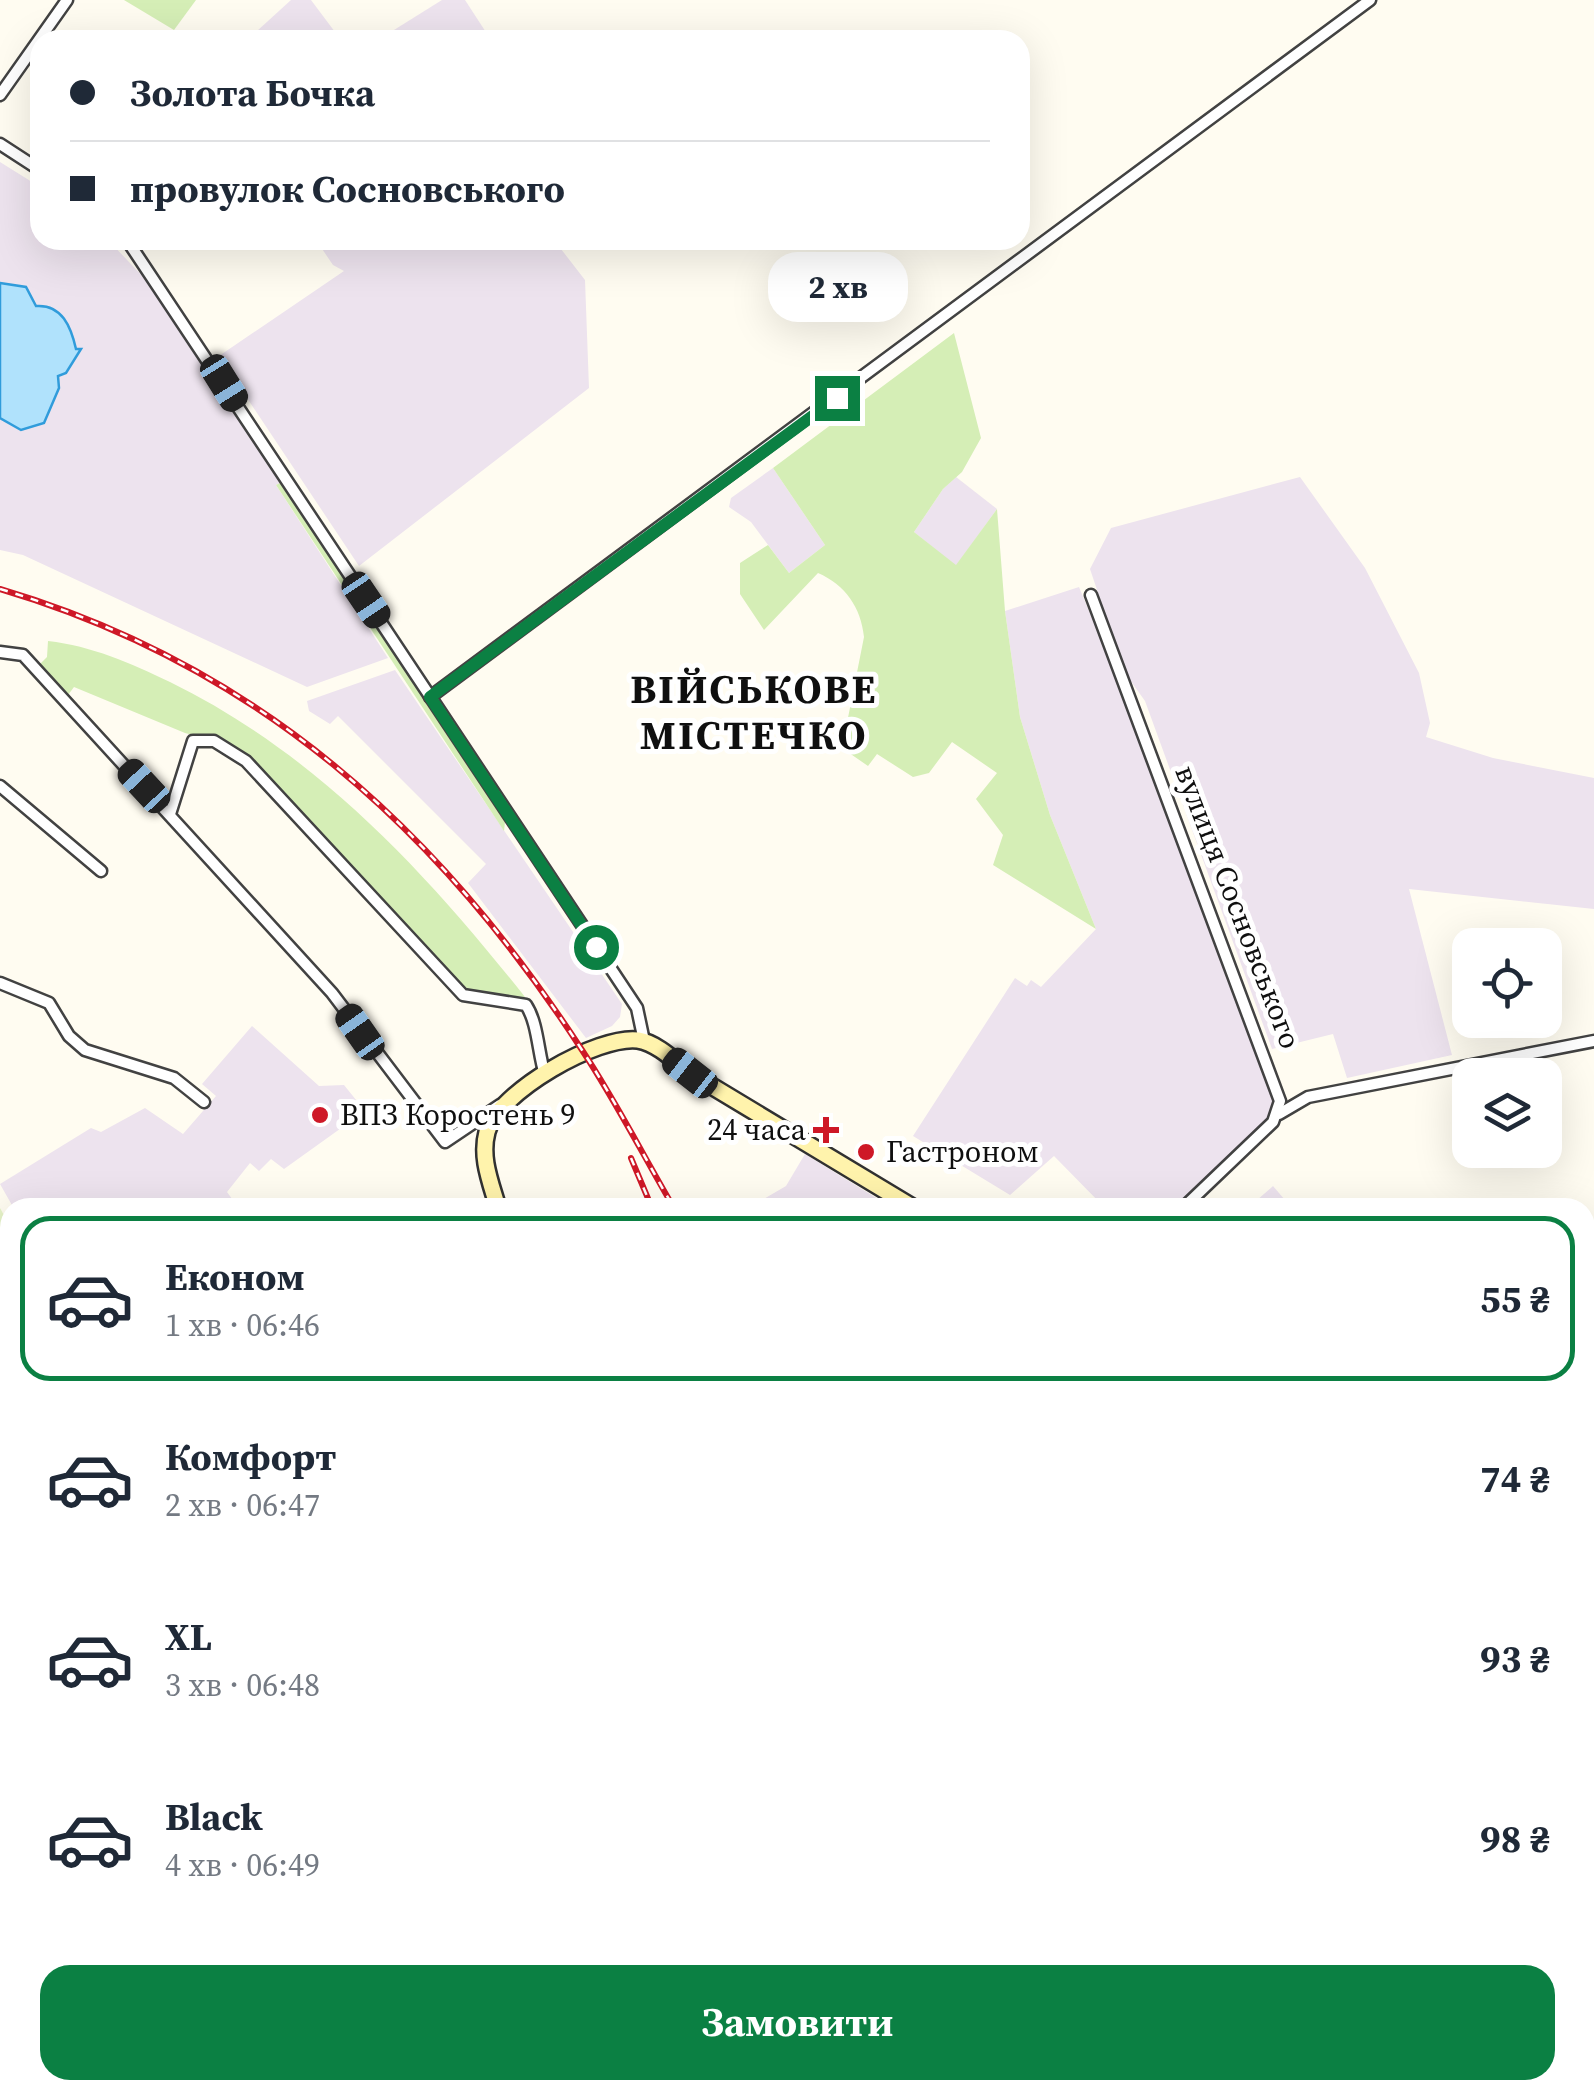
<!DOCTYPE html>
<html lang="uk">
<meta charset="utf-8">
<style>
:root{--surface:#fff;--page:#f6f6f7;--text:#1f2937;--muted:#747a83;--line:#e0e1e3;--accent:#0b8043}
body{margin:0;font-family:"Source Serif 4",serif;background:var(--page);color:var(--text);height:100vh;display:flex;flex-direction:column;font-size:38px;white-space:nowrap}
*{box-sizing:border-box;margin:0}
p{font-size:32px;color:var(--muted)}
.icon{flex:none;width:55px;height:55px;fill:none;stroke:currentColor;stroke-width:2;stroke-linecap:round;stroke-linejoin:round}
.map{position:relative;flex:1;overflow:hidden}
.drawer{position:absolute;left:0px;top:1198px;width:1595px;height:902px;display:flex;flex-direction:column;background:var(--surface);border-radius:30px 30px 0 0;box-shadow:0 10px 40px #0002}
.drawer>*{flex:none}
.banner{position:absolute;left:30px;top:30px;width:1000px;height:220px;border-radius:30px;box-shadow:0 10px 40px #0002;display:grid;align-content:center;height:220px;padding:0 40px;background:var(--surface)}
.fabs{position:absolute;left:1452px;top:928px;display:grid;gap:20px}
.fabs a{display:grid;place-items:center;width:110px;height:110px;border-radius:20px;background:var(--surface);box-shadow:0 10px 40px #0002;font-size:50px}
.end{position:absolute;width:45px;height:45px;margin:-22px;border:12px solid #0b8043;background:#fff;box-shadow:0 0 0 5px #fff}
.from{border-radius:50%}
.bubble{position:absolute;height:70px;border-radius:30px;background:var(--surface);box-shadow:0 10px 40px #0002;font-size:32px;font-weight:700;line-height:70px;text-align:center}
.car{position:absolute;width:30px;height:60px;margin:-30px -15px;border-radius:12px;box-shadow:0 0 8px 2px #0007;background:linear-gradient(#222 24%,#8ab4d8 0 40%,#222 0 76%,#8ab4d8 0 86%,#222 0)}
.banner b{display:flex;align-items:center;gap:35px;height:95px;font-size:38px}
.banner b+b{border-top:2px solid var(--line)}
.banner i{width:25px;height:25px;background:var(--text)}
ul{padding:18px 0 0;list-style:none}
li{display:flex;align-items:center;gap:30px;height:165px;margin:0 20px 15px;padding:0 20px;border:5px solid transparent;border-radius:30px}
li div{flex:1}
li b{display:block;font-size:38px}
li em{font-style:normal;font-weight:700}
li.on{border-color:var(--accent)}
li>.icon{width:90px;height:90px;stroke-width:1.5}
.button{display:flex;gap:20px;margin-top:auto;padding:20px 40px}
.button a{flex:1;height:115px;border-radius:30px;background:var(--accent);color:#fff;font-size:40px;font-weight:700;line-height:115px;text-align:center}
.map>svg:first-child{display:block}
.industrial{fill:#ede3ee}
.green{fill:#d5eeb6}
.pitch{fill:#e7f4c9}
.water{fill:#b0e2fc;stroke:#309cdb;stroke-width:2.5}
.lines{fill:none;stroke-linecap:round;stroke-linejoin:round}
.river{stroke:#b0e2fc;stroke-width:15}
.street-casing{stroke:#424242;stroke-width:15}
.secondary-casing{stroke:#313131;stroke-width:20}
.highway-casing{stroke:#202020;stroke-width:22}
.street{stroke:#fff;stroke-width:10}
.secondary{stroke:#fff3ac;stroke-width:15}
.highway{stroke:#ff9a4f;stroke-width:18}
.rail-casing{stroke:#ce1827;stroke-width:6}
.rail{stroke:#fff;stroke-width:2.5;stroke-dasharray:8;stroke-linecap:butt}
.route{stroke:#0b8043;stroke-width:12}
.poi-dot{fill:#ce1827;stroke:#fff;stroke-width:4}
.labels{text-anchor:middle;stroke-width:10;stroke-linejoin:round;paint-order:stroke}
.street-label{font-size:30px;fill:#0f0f0f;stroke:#fff}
.poi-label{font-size:30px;fill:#0f0f0f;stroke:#fff;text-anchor:start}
.district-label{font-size:40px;font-weight:bold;letter-spacing:2.5px;fill:#0f0f0f;stroke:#fff}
</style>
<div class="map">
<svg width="1594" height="2098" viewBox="0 0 1594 2098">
<rect width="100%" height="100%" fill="#fffcf1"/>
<!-- industrial -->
<g class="industrial">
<path d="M291,0h20l30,40h-94z"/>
<path d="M442,0h23l26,40h-113z"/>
<path d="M0,162l40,25v53h68l42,44 73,107 57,92 -4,2 112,173 -81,29 -284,-132 -23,-5z"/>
<path d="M316,240h238l31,40 4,108 -230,178 -140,-210 125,-85 -11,-6z"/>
<path d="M773,468l52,77 -36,28 -38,-51 -22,-15 2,-9z"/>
<path d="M956,477l41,32 -41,57 -42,-34 29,-43z"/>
<path d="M1300,477l65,91 54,105 11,50 -4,14 67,21 101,20v131l-185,-20 43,166 -105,23 -14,-44 -61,15 -127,-348 -20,-28 -35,-104 21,-41z"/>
<path d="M1079,587l55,132 140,378 -4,20 -95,90h-71l-50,-51 -44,39 -97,-59 102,-158 12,8 4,-6 10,7 55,-58 -46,-114 -30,-98 -15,-106z"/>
<path d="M395,670l227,334 -2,13 -8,9 -26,12 -118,-155 18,-19 -148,-148 -8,8 -21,-13 -2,-10z"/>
<path d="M252,1026l67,60 25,-1 21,26 -81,58 -13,-10 -12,12 -9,-8 -23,29 11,15h-225l-13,-23 91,-56 10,4 44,-24 38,26 33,-38 -14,-12z"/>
<path d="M805,1154l86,53h-141l36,-21z"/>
<path d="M1273,1186l18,21h-42z"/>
<path d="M1585,1243l9,10v41l-9,4z"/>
</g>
<!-- green -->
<g class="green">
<path d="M124,0h72l-22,30z"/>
<path d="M954,333l27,105 -19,34 -19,17 -29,43 42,33 41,-56 8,102 15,106 30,98 46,114 -103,-64 10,-30 -27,-36 21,-26 -45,-31 -23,31 -16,4 -36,-23 -9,12 -26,-18 22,-111c-3,-30 -19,-52 -46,-64l-54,57 -24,-36v-31l28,-18 21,28 36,-28 -52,-77z"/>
<path d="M280,483l225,339 -1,9 -228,-346z"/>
<path d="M48,641c44,5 82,22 122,41 147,72 255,189 355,315l-51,-2 -10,-6 -214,-230 -27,-16 -38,-10 -111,-46 -6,8 -29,-30 8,-8z"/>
<path d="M10,2076v14h69l-8,8h-71v-13z"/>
<path d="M883,2090h163l-8,8h-156z"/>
<path d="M1183,2090h129l3,8h-130z"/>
</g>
<!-- pitch -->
<path class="pitch" d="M0,1208l10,18v130l-10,6z"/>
<!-- water -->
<g class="water">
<path d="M0,283l26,4 10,19c26,-2 35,21 40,43h5l-15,24 -8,3 1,12 -15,35 -23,7 -21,-12z"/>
<path d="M79,2090h107l-11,8h-104z"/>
</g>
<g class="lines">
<!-- river -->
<path class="river" d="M1585,1514l9,2"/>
<!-- street casing -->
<g class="street-casing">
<g id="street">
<path d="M0,95l67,-95"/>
<path d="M0,144l40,26"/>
<path d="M127,240l510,768 7,33"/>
<path d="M1091,595l189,506 -7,21 -90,86"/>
<path d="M0,652l23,3 309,338 113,149 55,-37"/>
<path d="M430,697l940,-697"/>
<path d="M0,786l101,85"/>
<path d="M170,814l23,-73h21l32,20 217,234 63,10c12,18 12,48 19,70"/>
<path d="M0,983l49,20 20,33 16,14 89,28 30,24"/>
<path d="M1279,1114l29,-17 286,-56"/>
<path d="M1585,1373l9,-4"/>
<path d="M1585,1591l9,-2"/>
<path d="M0,1703l10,-3"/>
<path d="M1585,2024l9,22"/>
<path d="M523,2090l1,8"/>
</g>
</g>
<!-- secondary casing -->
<g class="secondary-casing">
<g id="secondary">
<path d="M498,1208c-7,-25 -18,-50 -11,-76 11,-40 111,-97 151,-92 19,3 37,21 52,33l224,135"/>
<path d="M0,1531l10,-4"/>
<path d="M1585,1759l9,10"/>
</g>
</g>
<!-- highway casing -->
<g class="highway-casing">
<path id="highway" d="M1556,2098l24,-8"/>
</g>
<!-- street -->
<use href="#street" class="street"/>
<!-- secondary -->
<use href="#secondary" class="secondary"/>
<!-- highway -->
<use href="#highway" class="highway"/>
<!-- rail casing -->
<g class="rail-casing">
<g id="rail">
<path d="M0,589c257,76 438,239 582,461 33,50 61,105 92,158"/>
<path d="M631,1158l21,50"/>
<path d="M844,2090l1,8"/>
<path d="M877,2098v-8"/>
</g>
</g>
<!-- rail -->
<use href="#rail" class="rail"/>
</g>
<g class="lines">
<!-- route -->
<path class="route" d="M596,947l-166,-250 407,-299"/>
</g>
<!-- markers -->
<g class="poi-dot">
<circle cx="320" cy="1115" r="10"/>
<path d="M821 1115h10v10h10v10h-10v10h-10v-10h-10v-10h10z"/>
<circle cx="866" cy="1152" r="10"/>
</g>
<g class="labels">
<!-- street labels -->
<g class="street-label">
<text transform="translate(1238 907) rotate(69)" y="10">вулиця Сосновського</text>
</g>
<!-- poi labels -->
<g class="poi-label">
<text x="340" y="1125">ВПЗ Коростень 9</text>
<text x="806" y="1140" text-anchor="end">24 часа</text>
<text x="886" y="1162">Гастроном</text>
</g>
<!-- district labels -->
<g class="district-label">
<text x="754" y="703">ВІЙСЬКОВЕ<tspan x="754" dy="46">МІСТЕЧКО</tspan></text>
</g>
</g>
</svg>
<div class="fabs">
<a><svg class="icon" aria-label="locate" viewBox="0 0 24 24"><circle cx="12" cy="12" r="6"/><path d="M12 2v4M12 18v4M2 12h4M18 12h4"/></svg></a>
<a><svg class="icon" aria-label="layers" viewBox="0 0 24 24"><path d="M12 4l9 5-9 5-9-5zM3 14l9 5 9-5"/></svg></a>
</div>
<i class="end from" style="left:596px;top:947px"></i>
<i class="end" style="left:837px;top:398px"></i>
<div class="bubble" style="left:768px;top:252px;width:140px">2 хв</div>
<i class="car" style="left:224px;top:383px;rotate:148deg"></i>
<i class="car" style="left:366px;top:600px;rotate:146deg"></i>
<i class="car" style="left:144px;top:786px;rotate:317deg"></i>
<i class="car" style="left:360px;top:1032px;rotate:325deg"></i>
<i class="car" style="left:690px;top:1073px;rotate:308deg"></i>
<div class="banner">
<b><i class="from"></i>Золота Бочка</b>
<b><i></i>провулок Сосновського</b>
</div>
<section class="drawer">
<ul>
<li class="on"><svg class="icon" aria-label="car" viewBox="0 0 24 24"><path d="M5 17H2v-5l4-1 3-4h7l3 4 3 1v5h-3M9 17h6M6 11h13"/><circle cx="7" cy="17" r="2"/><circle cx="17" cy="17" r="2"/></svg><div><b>Економ</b><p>1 хв · 06:46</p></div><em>55 ₴</em></li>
<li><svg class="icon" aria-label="car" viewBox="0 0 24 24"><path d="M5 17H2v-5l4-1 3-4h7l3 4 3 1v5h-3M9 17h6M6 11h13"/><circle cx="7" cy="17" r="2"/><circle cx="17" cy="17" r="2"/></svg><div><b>Комфорт</b><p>2 хв · 06:47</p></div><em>74 ₴</em></li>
<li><svg class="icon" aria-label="car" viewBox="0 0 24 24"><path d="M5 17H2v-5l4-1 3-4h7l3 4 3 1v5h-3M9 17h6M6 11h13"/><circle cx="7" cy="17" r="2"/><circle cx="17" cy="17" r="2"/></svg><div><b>XL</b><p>3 хв · 06:48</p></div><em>93 ₴</em></li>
<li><svg class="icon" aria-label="car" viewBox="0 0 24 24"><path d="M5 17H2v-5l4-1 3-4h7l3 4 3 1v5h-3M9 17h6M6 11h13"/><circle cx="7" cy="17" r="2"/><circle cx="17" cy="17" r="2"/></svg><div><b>Black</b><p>4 хв · 06:49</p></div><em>98 ₴</em></li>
</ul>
<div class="button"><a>Замовити</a></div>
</section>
</div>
